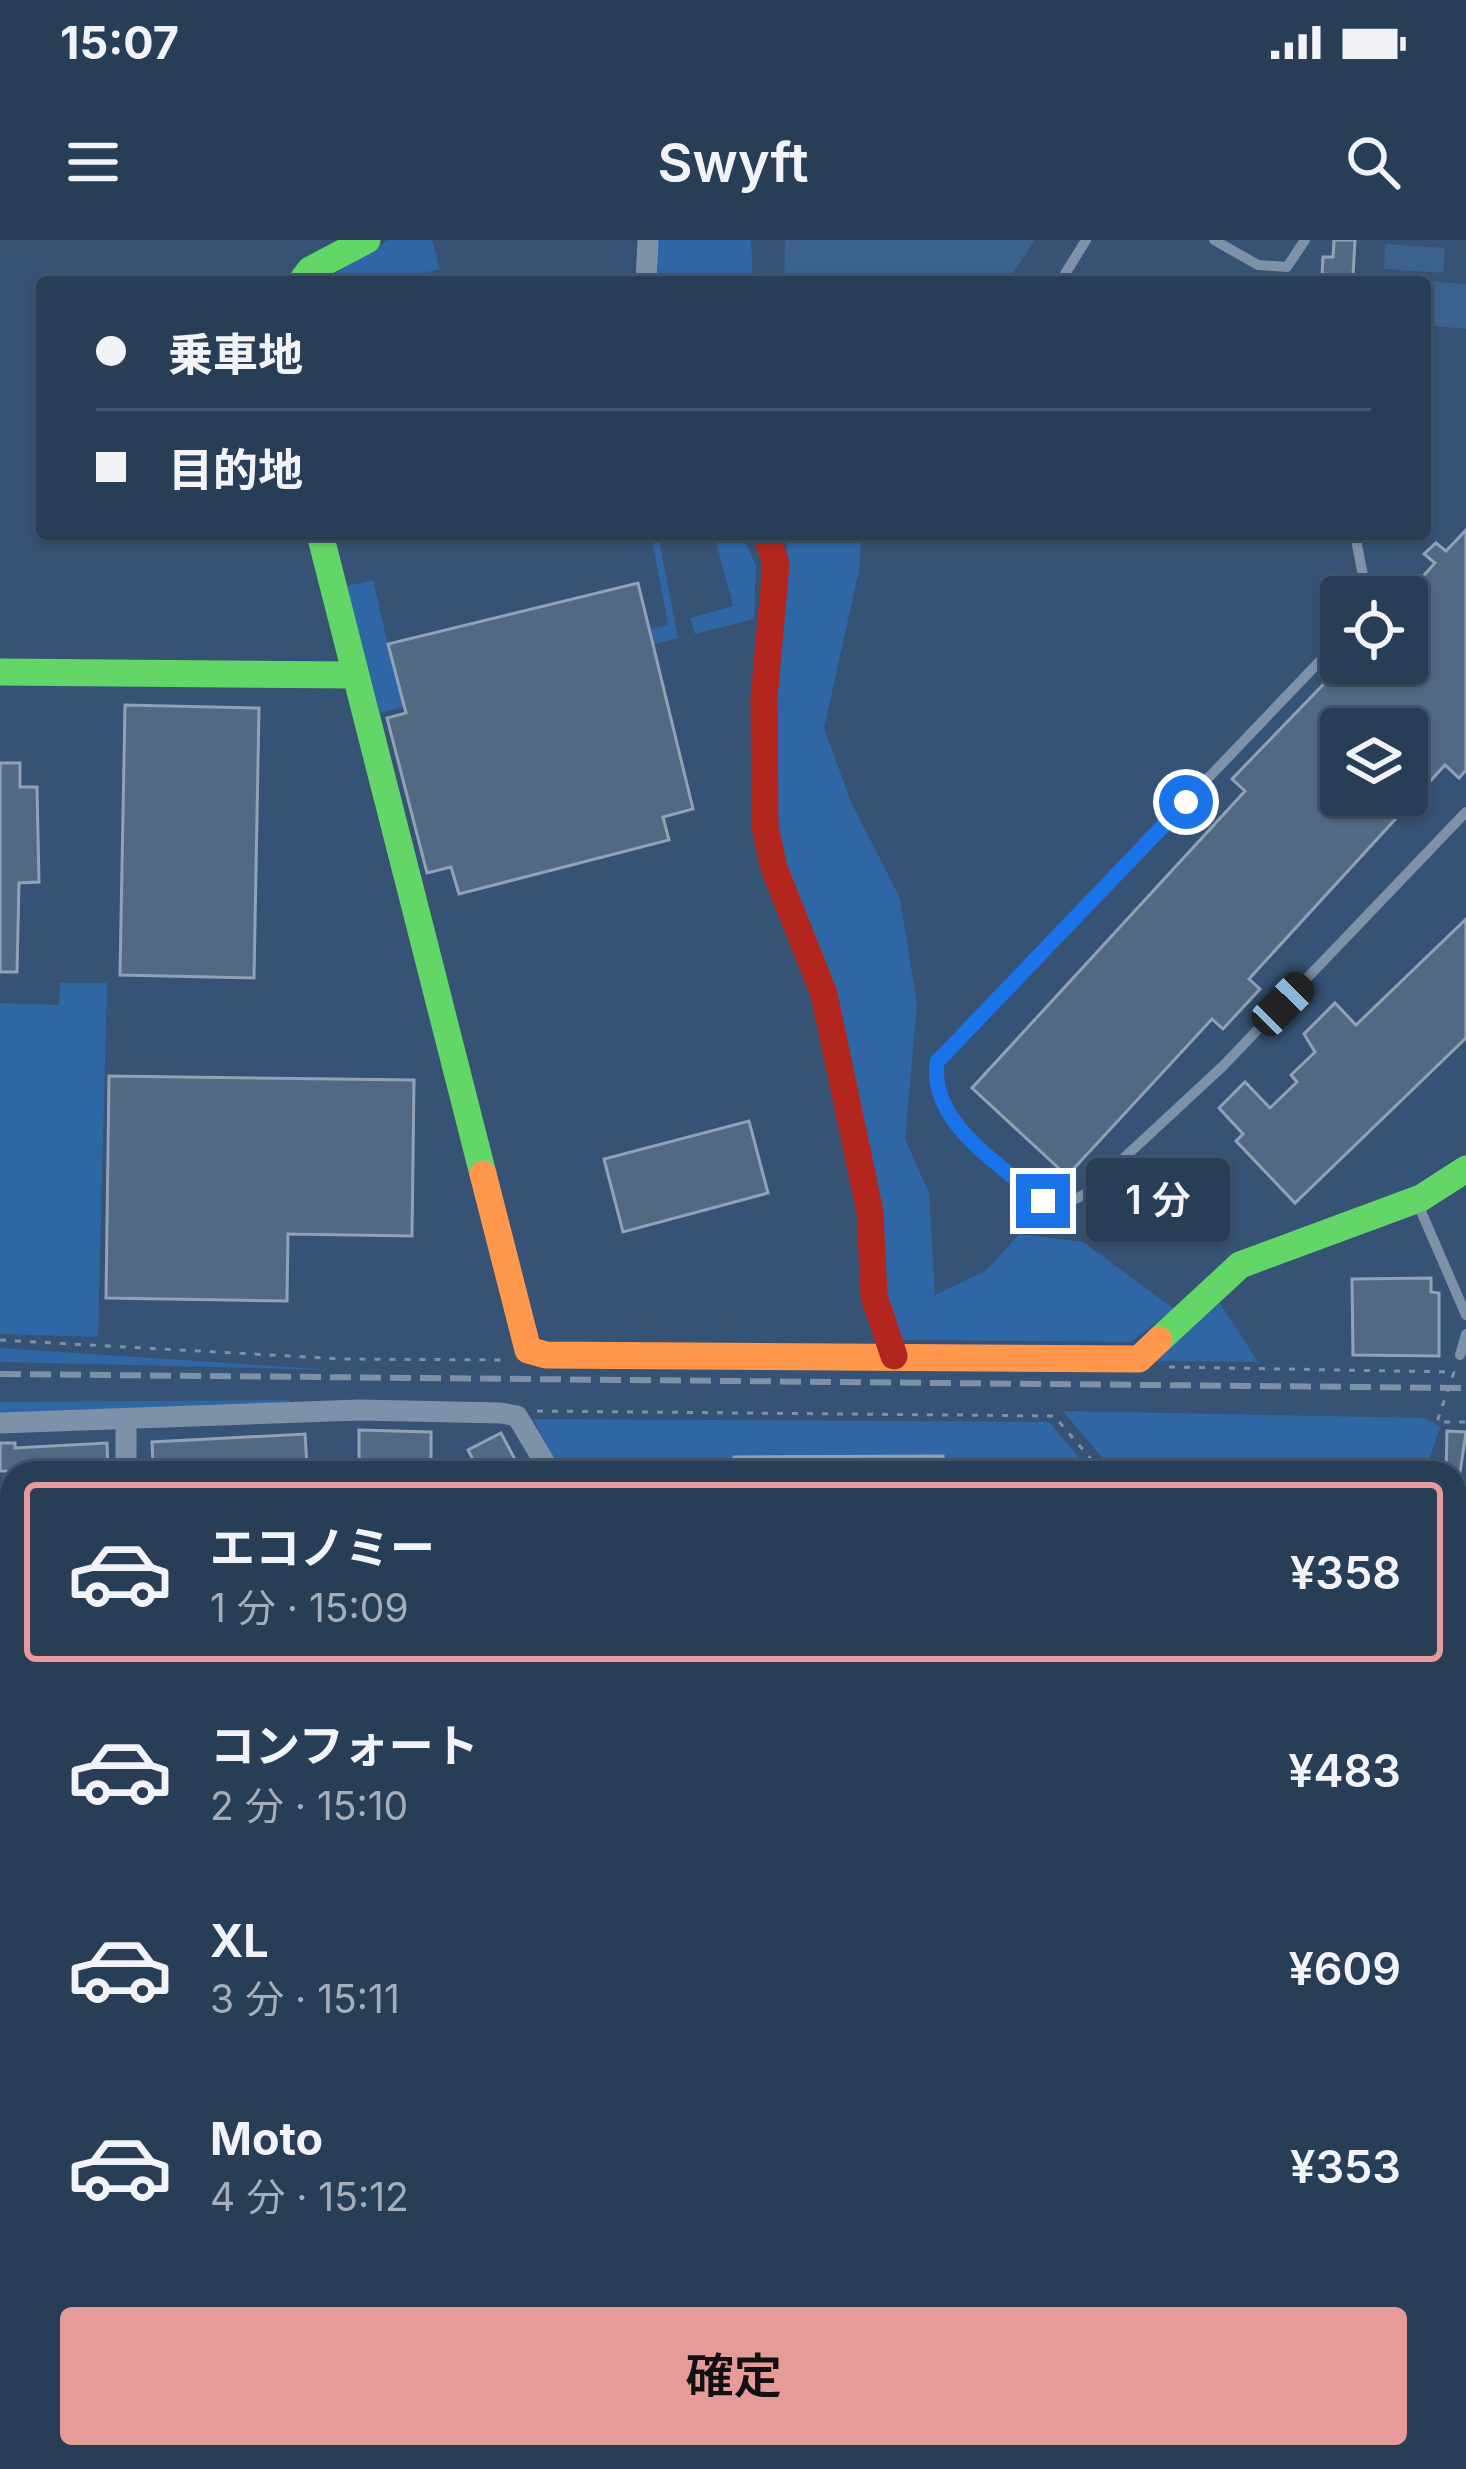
<!DOCTYPE html>
<html lang="ja">
<meta charset="utf-8">
<style>
:root{--surface:#283e57;--page:#344961;--text:#f1f3f6;--muted:#a5aeba;--line:#44576d;--accent:#e69b98}
body{margin:0;font-family:Inter,"Noto Sans JP",sans-serif;background:var(--page);color:var(--text);height:100vh;display:flex;flex-direction:column;font-size:45px;white-space:nowrap}
*{box-sizing:border-box;margin:0}
p{font-size:39px;color:var(--muted)}
.icon{flex:none;width:66px;height:66px;fill:none;stroke:currentColor;stroke-width:2;stroke-linecap:round;stroke-linejoin:round}
.map{position:relative;flex:1;overflow:hidden}
.side{position:absolute;left:0px;top:1221px;width:1467px;height:1008px;display:flex;flex-direction:column;background:var(--surface);border-radius:36px 36px 0 0;box-shadow:0 3px 9px #0004,0 0 0 3px var(--line)}
.side>*{flex:none}
.top-card{position:absolute;left:36px;top:36px;width:1395px;height:264px;border-radius:12px;box-shadow:0 3px 9px #0004,0 0 0 3px var(--line);display:grid;align-content:center;height:264px;padding:0 60px;background:var(--surface)}
.tools{position:absolute;left:1320px;top:336px;display:grid;gap:24px}
.tools a{display:grid;place-items:center;width:108px;height:108px;border-radius:12px;background:var(--surface);box-shadow:0 3px 9px #0004,0 0 0 3px var(--line);font-size:60px}
.end{position:absolute;width:54px;height:54px;margin:-27px;border:15px solid #1a73e8;background:#fff;box-shadow:0 0 0 6px #fff}
.from{border-radius:50%}
.bubble{position:absolute;height:84px;border-radius:12px;background:var(--surface);box-shadow:0 3px 9px #0004,0 0 0 3px var(--line);font-size:39px;font-weight:600;line-height:84px;text-align:center}
.car{position:absolute;width:36px;height:72px;margin:-36px -18px;border-radius:15px;box-shadow:0 0 9px 3px #0007;background:linear-gradient(#222 24%,#8ab4d8 0 40%,#222 0 76%,#8ab4d8 0 86%,#222 0)}
.top-card b{display:flex;align-items:center;gap:42px;height:114px;font-size:45px}
.top-card b+b{border-top:3px solid var(--line)}
.top-card i{width:30px;height:30px;background:var(--text)}
ul{padding:21px 0 0;list-style:none}
li{display:flex;align-items:center;gap:36px;height:180px;margin:0 24px 18px;padding:0 36px;border:6px solid transparent;border-radius:12px}
li div{flex:1}
li b{display:block;font-size:45px}
li em{font-style:normal;font-weight:600}
li.on{border-color:var(--accent)}
li>.icon{width:108px;height:108px;stroke-width:1.5}
.button{display:flex;gap:24px;margin-top:auto;padding:24px 60px}
.button a{flex:1;height:138px;border-radius:12px;background:var(--accent);color:#111;font-size:48px;font-weight:600;line-height:138px;text-align:center}
.status{display:flex;justify-content:space-between;align-items:center;height:84px;padding:0 60px;background:var(--surface);direction:ltr}
.status svg{height:33px;fill:currentColor}
header{display:flex;justify-content:space-between;align-items:center;height:156px;padding:0 60px;background:var(--surface);font-size:54px;font-weight:600}
.map>svg:first-child{display:block}
.green{fill:#2f66a5}
.water{fill:#3b618d}
.lines{fill:none;stroke-linecap:round;stroke-linejoin:round}
.stream{stroke:#3b618d;stroke-width:6}
.building{fill:#526984;stroke:#92a2b6;stroke-width:3;fill-rule:evenodd}
.path{stroke:#7d92a8;stroke-width:3;stroke-dasharray:6 9;stroke-linecap:butt}
.lane{stroke:#7d92a8;stroke-width:10}
.street{stroke:#7d92a8;stroke-width:21}
.fast{stroke:#63d668;stroke-width:27}
.slow{stroke:#ff974d;stroke-width:27}
.jam{stroke:#b3261e;stroke-width:27}
.rail{stroke:#7e92a7;stroke-width:6;stroke-dasharray:21 9;stroke-linecap:butt}
.route{stroke:#1a73e8;stroke-width:15}
</style>
<div class="status"><b>15:07</b><svg viewBox="0 0 49 12"><path d="M0 12V9h3v3zM5 12V6h3v6zM10 12V3h3v9zM15 12V0h3v12zM26 1h20v11H26zM47 4h2v5h-2z"/></svg></div>
<header><svg class="icon" aria-label="menu" viewBox="0 0 24 24"><path d="M4 6h16M4 12h16M4 18h16"/></svg>Swyft<svg class="icon" aria-label="search" viewBox="0 0 24 24"><circle cx="10" cy="10" r="6"/><path d="M15 15l6 6"/></svg></header>
<div class="map">
<svg width="1466" height="2229" viewBox="0 0 1466 2229">
<rect width="100%" height="100%" fill="#365274"/>
<!-- green -->
<g class="green">
<path d="M389,0h43l8,29 -52,13h-67z"/>
<path d="M657,0h94l2,42h-96z"/>
<path d="M651,294h7l20,104 -298,75 -33,-127 26,-6 25,109 270,-64z"/>
<path d="M714,294h27l15,31 -2,54 -59,15 -5,-16 43,-12z"/>
<path d="M782,294h80l-3,36 -35,158 27,74 49,96 17,107 -12,134 24,54 6,102 52,-25 32,-36 64,8 91,67 -43,33 -229,-2 -12,-19 -114,-495v-151l11,-131z"/>
<path d="M60,743h47l-9,354 -98,-3v-331l59,2z"/>
<path d="M1220,1063l38,59 -104,-1z"/>
<path d="M0,1108l336,22 -336,-8z"/>
<path d="M290,1160v5l-290,8v-11z"/>
<path d="M1063,1171l363,7 14,9 -15,46h-310z"/>
<path d="M533,1179l516,3 43,51h-529z"/>
</g>
<!-- water -->
<g class="water">
<path d="M785,0h250l-28,42h-223z"/>
<path d="M1385,4l60,4 -2,25 -59,-4z"/>
<path d="M1384,37l82,7v45l-41,-4v-43h-42z"/>
</g>
<g class="lines">
<!-- stream -->
<g class="stream">
<path d="M1455,1922l11,-9"/>
<path d="M1358,2229v-12"/>
</g>
</g>
<!-- building -->
<g class="building">
<path d="M1334,0h21l-2,36 -31,-2 1,-17h10z"/>
<path d="M1466,290v240l-7,8 -14,-13 -196,214 11,10 -37,40 -11,-10 -145,157 -95,-88 273,-297 -13,-12 112,-116h63v-69l28,-31 -11,-9 12,-11 10,8zM1341,489h66v66h-66z"/>
<path d="M638,343l55,226 -30,8 6,23 -210,54 -8,-27 -24,6 -40,-155 19,-5 -18,-69z"/>
<path d="M125,465l134,3 -5,270 -134,-3z"/>
<path d="M0,523h20v24h17l2,95 -20,1 -2,89h-17z"/>
<path d="M1466,679v119l-171,165 -59,-62 7,-7 -24,-26 26,-26 25,26 27,-26 -6,-7 24,-23 -11,-18 31,-31 21,22z"/>
<path d="M109,836l305,4 -2,156 -124,-2 -1,67 -181,-3z"/>
<path d="M749,881l19,72 -145,39 -19,-73z"/>
<path d="M1431,1038v14l8,1v63l-86,-1 -1,-76z"/>
<path d="M359,1190l72,2v31l-72,-1z"/>
<path d="M1447,1191l19,1 -6,41h-14z"/>
<path d="M501,1193l21,40h-42l-12,-23z"/>
<path d="M305,1194l2,31 -154,4 -1,-27z"/>
<path d="M0,1203h15v5l92,-5 1,30 -108,-2z"/>
<path d="M943,1216v17h-209v-16z"/>
</g>
<g class="lines">
<!-- path -->
<g class="path">
<path d="M0,1100l343,19 165,1"/>
<path d="M1169,1127l285,5 -17,50h29"/>
<path d="M537,1171l517,5 49,57"/>
<path d="M1455,2163l11,-2"/>
</g>
<!-- lane -->
<g class="lane">
<path d="M1214,0l44,25 29,2 18,-27"/>
<path d="M1060,42l26,-42"/>
<path d="M1355,294l12,63"/>
<path d="M1341,399l-404,423c-2,16 -2,31 7,45 12,22 90,97 113,97 9,1 19,-6 27,-9l139,-129 243,-254"/>
<path d="M1417,962l49,113"/>
<path d="M1460,1115l6,-21"/>
</g>
<!-- street -->
<g class="street">
<path d="M646,42l2,-42"/>
<path d="M0,1183l360,-13 141,3 16,3 34,57"/>
<path d="M126,1233v-50"/>
<path d="M0,1278h12"/>
<path d="M1455,1287l11,-33"/>
<path d="M1455,1365l11,13"/>
<path d="M0,1429l12,-6"/>
<path d="M1455,1653l11,14"/>
<path d="M0,1710l12,11"/>
<path d="M1455,1901l11,-9"/>
<path d="M0,1996l12,-10"/>
<path d="M372,2217l3,12"/>
<path d="M646,2217l22,12"/>
<path d="M798,2229l12,-12"/>
<path d="M1112,2229l12,-12"/>
</g>
<!-- fast -->
<g class="fast">
<path d="M301,42l9,-12 57,-30"/>
<path d="M320,294l163,640"/>
<path d="M0,432l354,3"/>
<path d="M1159,1100l81,-75 181,-67 45,-29"/>
<path d="M0,2130l12,8"/>
<path d="M0,2169l12,7"/>
</g>
<!-- slow -->
<g class="slow">
<path d="M483,934l45,176 18,5 593,4 20,-19"/>
<path d="M83,2217l20,12"/>
<path d="M143,2217l20,12"/>
<path d="M950,2229l11,-12"/>
</g>
<!-- jam -->
<g class="jam">
<path d="M766,294l10,30 -12,134 1,129 9,41 50,126 46,218 4,84 20,60"/>
<path d="M1455,1775l11,-10"/>
</g>
<!-- rail -->
<path class="rail" d="M0,1134l1466,14"/>
</g>
<g class="lines">
<!-- route -->
<path class="route" d="M1043,961c-41,-36 -114,-77 -106,-139l249,-260"/>
</g>
</svg>
<div class="tools">
<a><svg class="icon" aria-label="locate" viewBox="0 0 24 24"><circle cx="12" cy="12" r="6"/><path d="M12 2v4M12 18v4M2 12h4M18 12h4"/></svg></a>
<a><svg class="icon" aria-label="layers" viewBox="0 0 24 24"><path d="M12 4l9 5-9 5-9-5zM3 14l9 5 9-5"/></svg></a>
</div>
<i class="end from" style="left:1186px;top:562px"></i>
<i class="end" style="left:1043px;top:961px"></i>
<div class="bubble" style="left:1086px;top:918px;width:144px">1 分</div>
<i class="car" style="left:1283px;top:764px;rotate:44deg"></i>
<div class="top-card">
<b><i class="from"></i>乗車地</b>
<b><i></i>目的地</b>
</div>
<section class="side">
<ul>
<li class="on"><svg class="icon" aria-label="car" viewBox="0 0 24 24"><path d="M5 17H2v-5l4-1 3-4h7l3 4 3 1v5h-3M9 17h6M6 11h13"/><circle cx="7" cy="17" r="2"/><circle cx="17" cy="17" r="2"/></svg><div><b>エコノミー</b><p>1 分 · 15:09</p></div><em>¥358</em></li>
<li><svg class="icon" aria-label="car" viewBox="0 0 24 24"><path d="M5 17H2v-5l4-1 3-4h7l3 4 3 1v5h-3M9 17h6M6 11h13"/><circle cx="7" cy="17" r="2"/><circle cx="17" cy="17" r="2"/></svg><div><b>コンフォート</b><p>2 分 · 15:10</p></div><em>¥483</em></li>
<li><svg class="icon" aria-label="car" viewBox="0 0 24 24"><path d="M5 17H2v-5l4-1 3-4h7l3 4 3 1v5h-3M9 17h6M6 11h13"/><circle cx="7" cy="17" r="2"/><circle cx="17" cy="17" r="2"/></svg><div><b>XL</b><p>3 分 · 15:11</p></div><em>¥609</em></li>
<li><svg class="icon" aria-label="car" viewBox="0 0 24 24"><path d="M5 17H2v-5l4-1 3-4h7l3 4 3 1v5h-3M9 17h6M6 11h13"/><circle cx="7" cy="17" r="2"/><circle cx="17" cy="17" r="2"/></svg><div><b>Moto</b><p>4 分 · 15:12</p></div><em>¥353</em></li>
</ul>
<div class="button"><a>確定</a></div>
</section>
</div>
